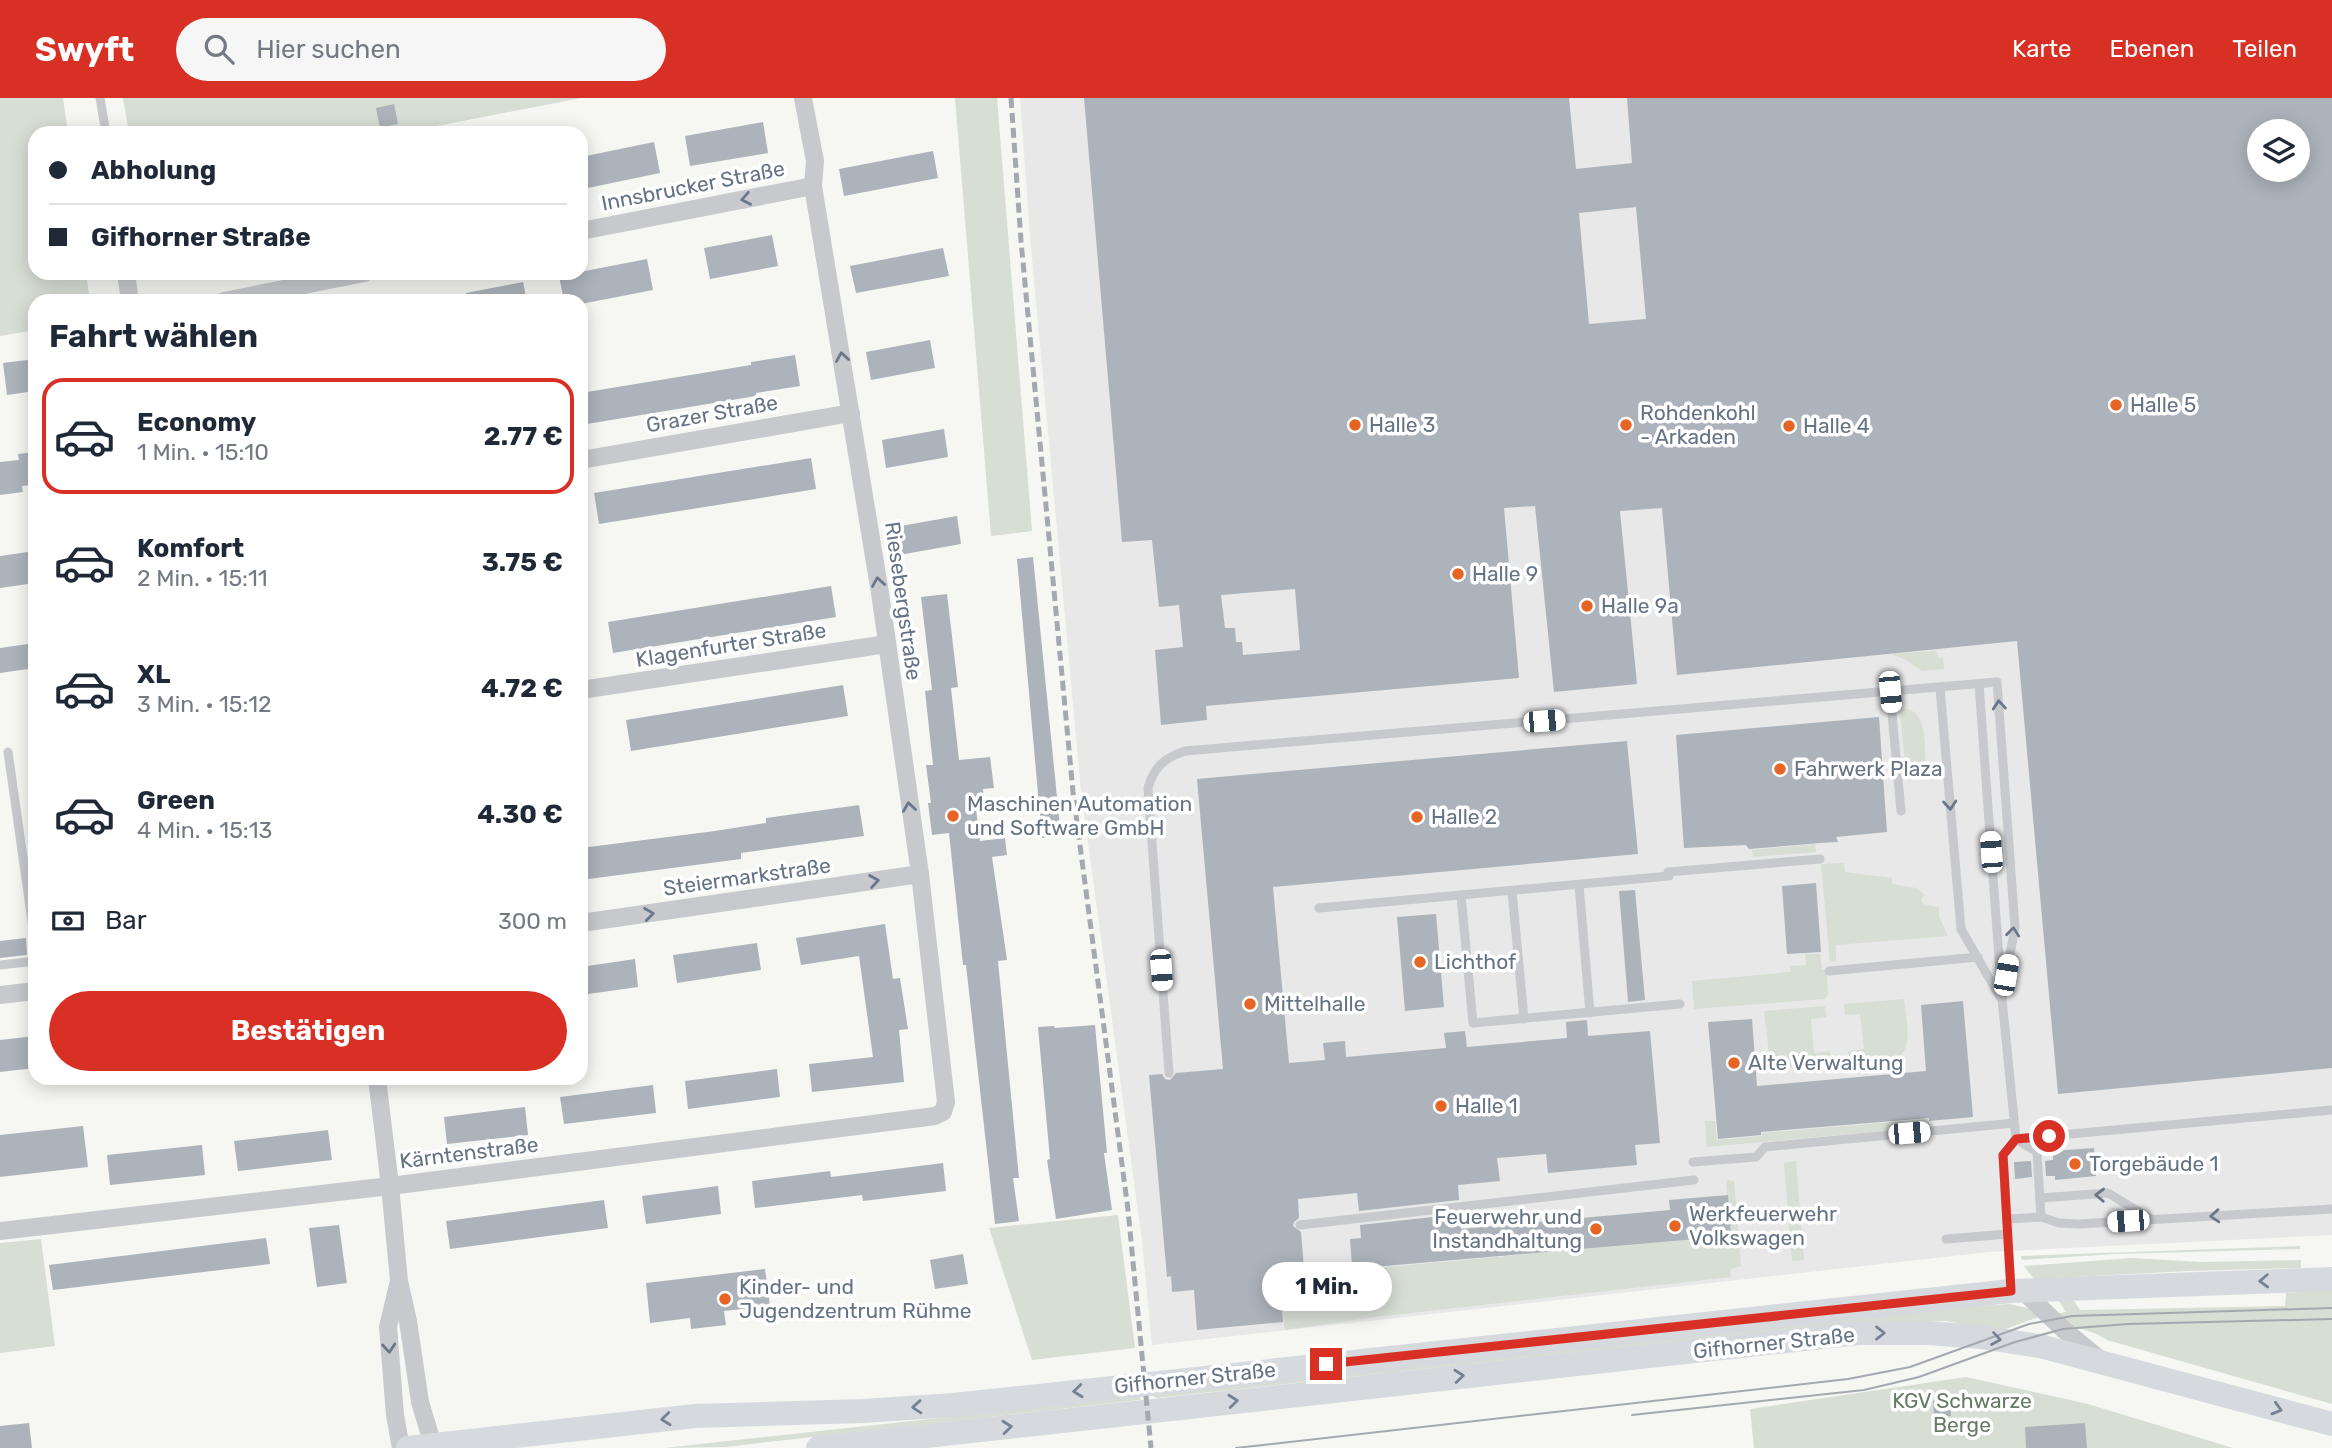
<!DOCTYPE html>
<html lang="de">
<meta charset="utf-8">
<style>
:root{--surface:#fff;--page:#f6f6f7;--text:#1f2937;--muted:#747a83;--line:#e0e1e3;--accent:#d93025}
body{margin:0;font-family:Rubik,sans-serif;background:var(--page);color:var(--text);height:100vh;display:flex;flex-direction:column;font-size:26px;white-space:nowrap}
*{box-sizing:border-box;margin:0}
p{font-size:23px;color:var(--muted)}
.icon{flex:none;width:38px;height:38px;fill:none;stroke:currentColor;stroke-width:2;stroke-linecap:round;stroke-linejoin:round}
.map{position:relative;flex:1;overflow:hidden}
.sheet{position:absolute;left:28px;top:196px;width:560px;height:791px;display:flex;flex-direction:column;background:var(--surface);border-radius:21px;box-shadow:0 4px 18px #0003}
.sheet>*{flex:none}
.hud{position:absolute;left:28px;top:28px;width:560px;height:154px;border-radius:21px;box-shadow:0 4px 18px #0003;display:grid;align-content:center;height:154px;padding:0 21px;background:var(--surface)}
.buttons{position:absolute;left:2247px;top:21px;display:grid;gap:14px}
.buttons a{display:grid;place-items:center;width:63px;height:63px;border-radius:50%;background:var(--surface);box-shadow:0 4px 18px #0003;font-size:35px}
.end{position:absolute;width:32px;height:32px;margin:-16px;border:9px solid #d93025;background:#fff;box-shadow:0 0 0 4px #fff}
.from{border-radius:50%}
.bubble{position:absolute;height:49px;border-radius:24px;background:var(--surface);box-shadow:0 4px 18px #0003;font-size:23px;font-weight:700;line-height:49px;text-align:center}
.car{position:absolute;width:21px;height:42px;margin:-21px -10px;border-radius:9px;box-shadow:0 0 5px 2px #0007;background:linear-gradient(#fff 24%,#345 0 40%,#fff 0 76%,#345 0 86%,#fff 0)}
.hud b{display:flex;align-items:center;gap:24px;height:66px;font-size:26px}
.hud b+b{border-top:2px solid var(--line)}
.hud i{width:18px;height:18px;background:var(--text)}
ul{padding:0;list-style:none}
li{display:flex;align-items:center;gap:21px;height:116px;margin:0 14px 10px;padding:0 7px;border:4px solid transparent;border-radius:21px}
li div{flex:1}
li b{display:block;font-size:26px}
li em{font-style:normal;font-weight:700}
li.on{border-color:var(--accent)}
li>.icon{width:63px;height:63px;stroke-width:1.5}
h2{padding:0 21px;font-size:32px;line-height:84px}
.pay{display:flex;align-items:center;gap:18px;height:77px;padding:0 21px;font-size:26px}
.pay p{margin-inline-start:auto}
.cta{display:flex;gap:14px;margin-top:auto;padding:14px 21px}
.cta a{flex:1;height:80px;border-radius:42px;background:var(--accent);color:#fff;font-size:28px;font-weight:700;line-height:80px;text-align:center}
header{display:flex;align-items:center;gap:42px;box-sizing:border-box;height:98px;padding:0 35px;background:var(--accent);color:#fff}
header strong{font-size:33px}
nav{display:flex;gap:38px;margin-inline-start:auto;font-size:24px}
.search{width:490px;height:63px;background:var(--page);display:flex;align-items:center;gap:18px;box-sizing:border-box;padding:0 24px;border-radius:38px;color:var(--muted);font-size:26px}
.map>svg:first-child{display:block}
.built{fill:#e7e8e7;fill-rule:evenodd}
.green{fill:#d7ded4}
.building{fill:#acb3ba;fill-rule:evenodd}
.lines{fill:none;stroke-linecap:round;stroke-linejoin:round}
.lane{stroke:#c7c9cd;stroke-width:9}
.street{stroke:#c7c9cd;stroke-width:18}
.secondary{stroke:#d6dadf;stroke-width:24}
.tram{stroke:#a4a9b0;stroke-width:2}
.rail{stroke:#a4a9b0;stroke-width:5;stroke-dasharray:10 5;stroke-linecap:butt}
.oneway{stroke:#6a7789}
.oneway2{stroke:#768292}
.route{stroke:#d93025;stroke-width:9}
.poi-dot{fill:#e66524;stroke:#fff;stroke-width:2.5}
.labels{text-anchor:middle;stroke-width:7;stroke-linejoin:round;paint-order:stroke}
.street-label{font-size:21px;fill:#657385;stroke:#fff}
.poi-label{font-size:21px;fill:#657385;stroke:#fff;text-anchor:start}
.park-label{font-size:21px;fill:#667c64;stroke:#fff}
</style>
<header>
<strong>Swyft</strong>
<div class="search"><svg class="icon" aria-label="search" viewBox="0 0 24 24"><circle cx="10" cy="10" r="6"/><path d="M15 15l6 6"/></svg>Hier suchen</div>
<nav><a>Karte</a><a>Ebenen</a><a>Teilen</a></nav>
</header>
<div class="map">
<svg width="2332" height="1350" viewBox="0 0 2332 1350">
<rect width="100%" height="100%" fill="#f6f7f3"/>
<!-- built -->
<path class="built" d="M1020,0h1312v1137l-343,17 -837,93 -10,-104 -61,-450 -51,-555zM2259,33h39v39h-39z"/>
<!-- green -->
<g class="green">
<path d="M0,0h63l5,35h-33v140h51l4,28h-55v29l-35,6z"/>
<path d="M123,0h458l-180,35h-272z"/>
<path d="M955,0h42l35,433 -41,5z"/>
<path d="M1934,553l3,2 1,5 5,-1 1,12 -22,2 -16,-11 -15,-6z"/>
<path d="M1902,610c26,2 22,35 24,55l-21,1 -5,-52z"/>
<path d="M1815,746l1,8 -63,5 -1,-7z"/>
<path d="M1844,765l1,9 47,6v6l24,4 9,7 -4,4 2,5 16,3v10l9,19 -112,9v16l-6,1 -9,-98z"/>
<path d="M1805,856h15l2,15h4l2,25 -3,5 -131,10 -2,-28 98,-9v-6l16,-1z"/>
<path d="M1904,901c1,17 10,46 -5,58l-49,5 -2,-11 16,-2 -4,-35 -15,1 -1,-11z"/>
<path d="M1825,908l1,11 -15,2 3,34 16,-2 1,12 -49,4 -12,-6 -6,-50z"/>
<path d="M1928,1021l1,8 -222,20 -2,-26h10l2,19 45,-4v-3z"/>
<path d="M1796,1063l8,99 -12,1 -8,-98z"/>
<path d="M1728,1082l6,1 7,85 -11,3 1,8 -356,40 -90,13 -3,-19 94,-9 -1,-34 356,-32 -5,-55z"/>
<path d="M1118,1117l17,133 -103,12 -43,-132z"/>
<path d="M41,1141l14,107 -55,7v-110z"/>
<path d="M2300,1148v3l-184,5 -94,6 -1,-4z"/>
<path d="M2131,1160l70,4 100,-2v8l-112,3 -155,8 -10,-13z"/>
<path d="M2332,1192v114l-225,-64 -10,-6 -55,-18 -42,15 -54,-10 -89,1 -700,76 -4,-2 1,-3 683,-77 173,-12 24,6 8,6 24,-4 -7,-11h15l6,9 205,-4 1,-13z"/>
<path d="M1966,1279l122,27 145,44h-479l-4,-39z"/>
<path d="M1141,1298l-1,4 -415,47 -61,1z"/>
</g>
<!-- building -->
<g class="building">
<path d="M1084,0h485l7,71 56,-6 -5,-65h705v970l-274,26 -41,-453 -340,34 -15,-167 -42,3 17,173 -83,8 -19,-186 -31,2 15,170 -313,28 1,14 -46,5 -6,-75 28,-3 -4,-42 -20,2 -7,-67 -30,2zM2259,33h39v39h-39zM1636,109l10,112 -57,5 -10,-111zM1295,491l5,61 -57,5 -1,-13h-6l-1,-14h-10l-4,-33z"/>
<path d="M394,6l4,20 -18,4 -4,-20z"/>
<path d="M763,24l5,31 -78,13 -5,-30z"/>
<path d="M654,44l6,31 -77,16 -2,-32z"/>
<path d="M933,53l5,27 -94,18 -5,-27z"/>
<path d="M772,137l6,31 -68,13 -6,-31z"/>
<path d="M943,150l6,28 -93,17 -6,-27z"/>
<path d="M647,161l6,31 -72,14v-3h-17l-5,-25z"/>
<path d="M523,184l4,19h-60l-1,-8z"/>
<path d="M930,242l5,28 -64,12 -5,-28z"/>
<path d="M795,257l5,31 -44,7v3l-175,29v-32l170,-28v-3z"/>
<path d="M35,261v32l-28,4 -4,-32z"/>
<path d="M944,331l4,28 -62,11 -4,-28z"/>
<path d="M35,354v33l-13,1 1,6 -23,3v-33l19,-2 -1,-6z"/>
<path d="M811,360l5,31 -217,35 -5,-31z"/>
<path d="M957,418l4,28 -62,11 -4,-28z"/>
<path d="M35,453v32l-35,5v-32z"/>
<path d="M1033,459l28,280 -19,1 -25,-279z"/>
<path d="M831,488l5,31 -223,36 -5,-31z"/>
<path d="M947,496l11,93 -7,1 8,72 31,-3 4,31 -11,1 1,10 -9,2 5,40 25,-3 2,17 -15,2 15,103 -9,1 21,217h-6l6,43 -24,3 -29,-259h-3l-14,-132 -17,2 -4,-32h3l-5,-38h7l-8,-74 7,-1 -11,-93z"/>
<path d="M35,545v25l-35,5v-25z"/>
<path d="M843,587l5,31 -217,35 -5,-31z"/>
<path d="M1879,619l8,115 -51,5 2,5 -18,1 -71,6 -3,-4 -62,3 -8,-113z"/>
<path d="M1627,643l11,113 -365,33 16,176 36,-3 -2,-17 22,-2 1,16 100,-9 -2,-15 21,-2 2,16 100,-9 -1,-16 21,-2 1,16 62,-5 10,112 -25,2 2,20 -89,8 -2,-19 -49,4 3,23 -42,4 1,15 -100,11 -2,-18 -59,6 1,19 -5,4 -1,4 8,6 3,37 48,-4 -2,-26 11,-1 -1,-13 100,-11 1,15 209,-19 -1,-10 59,-5 3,41 -358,31 3,33 -94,8 1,14 -86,8 -3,-40 -22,2 -1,-16 -4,1 -18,-202 13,-1 3,5 5,1 6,-7 47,-4 -26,-290z"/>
<path d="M859,707l5,31 -123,17v6l-160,21v-32l134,-17 51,-8v-5z"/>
<path d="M1816,785l5,69 -34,2 -5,-68z"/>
<path d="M1635,792l10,110 -17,2 -9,-111z"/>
<path d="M1436,816l8,93 -39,4 -8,-94z"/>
<path d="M885,826l8,55 7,-1 8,51 -9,1 5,52 -92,10 -3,-28 64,-7 -14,-101 -58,9 -5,-27z"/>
<path d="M26,840l1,17 -27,3v-17z"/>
<path d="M757,845l4,27 -84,13 -4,-28z"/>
<path d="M635,861l3,28 -57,8v-28z"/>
<path d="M1963,903l10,116 -44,4v-3l-168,14v3l-43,4 -10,-117 44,-3 5,67 169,-15 -5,-66z"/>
<path d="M1095,927l12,128h-3l8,57 -56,9 -9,-59 3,-1 -12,-132 16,-1 1,2z"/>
<path d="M35,938v32l-35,4v-32z"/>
<path d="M777,971l3,28 -92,12 -3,-28z"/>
<path d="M653,987l3,28 -92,11 -4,-27z"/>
<path d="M525,1009l3,28 -81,9 -3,-27z"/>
<path d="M83,1028l5,41 -88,10v-42z"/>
<path d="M328,1032l4,30 -94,11 -4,-30z"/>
<path d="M202,1047l3,30 -95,10 -3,-30z"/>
<path d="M2094,1050l1,11h3l1,13 -3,1v3l-41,4v-4h-9l-1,-15 8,-1v-9z"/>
<path d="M2031,1063l1,16 -17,2 -1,-17z"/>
<path d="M943,1065l3,28 -83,10 -1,-6 -107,13 -3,-27 78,-10 1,6z"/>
<path d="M718,1088l3,28 -75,10 -4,-28z"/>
<path d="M604,1102l4,28 -158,21 -4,-28z"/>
<path d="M339,1127l8,58 -30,4 -8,-59z"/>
<path d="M266,1140l4,26 -217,26 -4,-25z"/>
<path d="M963,1156l5,30 -33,5 -5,-29z"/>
<path d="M765,1171l5,37 -46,5 2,14 -35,4 -1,-11 -40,5 -4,-40z"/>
<path d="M1950,1302l1,16 -17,1 -1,-16z"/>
<path d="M29,1325l3,25h-32v-22z"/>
<path d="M2085,1325l2,25h-61l-1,-21z"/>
</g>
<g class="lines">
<!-- lane -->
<g class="lane">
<path d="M100,0l6,35"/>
<path d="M1979,586l23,315 14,140 -13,16 8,134"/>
<path d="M1940,590l21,241 39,68"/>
<path d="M1890,594l11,119"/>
<path d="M8,654l27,190"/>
<path d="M1668,774l152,-13"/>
<path d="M1579,787l11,128"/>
<path d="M1512,793l12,128"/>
<path d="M1461,797l12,128 207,-19"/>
<path d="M1319,810l350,-32"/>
<path d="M0,867l35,-4"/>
<path d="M1829,873l149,-14"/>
<path d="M1169,975l-21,-285c6,-21 16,-30 37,-37l812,-69 18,245 -13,72"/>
<path d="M2016,1041l316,-29"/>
<path d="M2016,1041l21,13 4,65"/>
<path d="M1693,1064l63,-5 9,-10 249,-24"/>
<path d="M2040,1100l68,-5 43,26"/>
<path d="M2007,1121l34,-2 18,6 20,1 253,-15"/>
<path d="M1300,1127l394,-45"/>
<path d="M1946,1141l62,-5"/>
</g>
<!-- street -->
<g class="street">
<path d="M581,133l232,-45"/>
<path d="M126,175l4,28"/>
<path d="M224,203l140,-28"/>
<path d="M581,362l270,-47"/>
<path d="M581,592l306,-46"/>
<path d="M581,825l339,-49"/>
<path d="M0,897l35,-4"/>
<path d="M377,980l13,108 9,95 9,40 12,81 13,43"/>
<path d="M0,1133l390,-45 545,-70 8,-4 3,-10 -26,-228 -40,-281 -67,-407 2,-25 -12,-63"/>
<path d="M398,1187l-10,42 7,88 6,33"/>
<path d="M2023,1193l40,38 35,29"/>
</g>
<!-- secondary -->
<g class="secondary">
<path d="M408,1350l287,-32 168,-5 91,-6 1057,-114 321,-12"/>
<path d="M818,1350l1041,-115h69l52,4 60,9 292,78"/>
</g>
<!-- tram -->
<g class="tram">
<path d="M1632,1317l232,-25 55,-13 96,-35 48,-13 65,-5 204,-5"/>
<path d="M1236,1350l612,-69 62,-12 119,-43 43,-8 260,-8"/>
</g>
<!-- rail -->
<path class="rail" d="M1011,0l10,143 52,551 55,418 23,238"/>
</g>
<!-- one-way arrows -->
<defs><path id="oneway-chevron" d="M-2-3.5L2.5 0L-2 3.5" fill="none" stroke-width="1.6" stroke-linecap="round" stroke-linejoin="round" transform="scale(1.75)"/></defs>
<g class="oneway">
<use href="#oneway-chevron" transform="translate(746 101) rotate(169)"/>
<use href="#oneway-chevron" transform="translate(842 259) rotate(-99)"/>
<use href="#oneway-chevron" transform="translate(878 484) rotate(-99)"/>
<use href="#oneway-chevron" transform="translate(1999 607) rotate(-95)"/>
<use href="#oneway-chevron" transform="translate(1950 707) rotate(85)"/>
<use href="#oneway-chevron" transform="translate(909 709) rotate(-98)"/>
<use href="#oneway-chevron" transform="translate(874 783) rotate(-9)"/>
<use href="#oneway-chevron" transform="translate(649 816) rotate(-8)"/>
<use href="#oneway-chevron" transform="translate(2013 834) rotate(-84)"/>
<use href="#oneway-chevron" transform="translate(2100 1097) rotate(-178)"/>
<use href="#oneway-chevron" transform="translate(2215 1118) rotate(176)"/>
<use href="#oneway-chevron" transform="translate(389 1250) rotate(85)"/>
</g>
<g class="oneway2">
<use href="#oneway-chevron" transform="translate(2264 1183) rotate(178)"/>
<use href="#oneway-chevron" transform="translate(1880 1235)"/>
<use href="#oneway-chevron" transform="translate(1996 1241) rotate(9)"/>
<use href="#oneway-chevron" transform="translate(1459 1278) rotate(-6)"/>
<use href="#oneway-chevron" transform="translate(1078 1293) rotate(174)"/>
<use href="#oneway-chevron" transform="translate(1233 1303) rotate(-6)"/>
<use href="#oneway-chevron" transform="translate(917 1309) rotate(176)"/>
<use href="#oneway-chevron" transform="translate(2277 1311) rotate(16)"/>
<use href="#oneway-chevron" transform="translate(666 1321) rotate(174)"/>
<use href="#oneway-chevron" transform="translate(1007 1329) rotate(-6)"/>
</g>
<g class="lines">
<!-- route -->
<path class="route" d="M1326,1266l685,-73 -8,-136 13,-16 33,-3"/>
</g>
<!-- markers -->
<g class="poi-dot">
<circle cx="2116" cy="307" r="7"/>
<circle cx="1355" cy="327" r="7"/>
<circle cx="1626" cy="327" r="7"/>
<circle cx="1789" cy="328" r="7"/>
<circle cx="1458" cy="476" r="7"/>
<circle cx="1587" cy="508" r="7"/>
<circle cx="1780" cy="671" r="7"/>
<circle cx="953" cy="718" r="7"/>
<circle cx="1417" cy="719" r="7"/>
<circle cx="1420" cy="864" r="7"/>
<circle cx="1250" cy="906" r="7"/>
<circle cx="1734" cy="965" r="7"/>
<circle cx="1441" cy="1008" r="7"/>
<circle cx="2075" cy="1066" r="7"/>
<circle cx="1675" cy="1128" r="7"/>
<circle cx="1596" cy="1131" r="7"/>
<circle cx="725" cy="1201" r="7"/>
</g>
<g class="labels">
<!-- street labels -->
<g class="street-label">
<text transform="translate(693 88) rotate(-11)" y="7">Innsbrucker Straße</text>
<text transform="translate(712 316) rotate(-10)" y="7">Grazer Straße</text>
<text transform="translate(903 503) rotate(82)" y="7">Riesebergstraße</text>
<text transform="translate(731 547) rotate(-9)" y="7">Klagenfurter Straße</text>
<text transform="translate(747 779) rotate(-8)" y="7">Steiermarkstraße</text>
<text transform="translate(469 1055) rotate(-7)" y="7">Kärntenstraße</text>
<text transform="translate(1774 1245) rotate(-6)" y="7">Gifhorner Straße</text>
<text transform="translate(1195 1280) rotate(-6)" y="7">Gifhorner Straße</text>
</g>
<!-- poi labels -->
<g class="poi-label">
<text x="2130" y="314">Halle 5</text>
<text x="1640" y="322">Rohdenkohl<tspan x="1640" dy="24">- Arkaden</tspan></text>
<text x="1369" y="334">Halle 3</text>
<text x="1803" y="335">Halle 4</text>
<text x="1472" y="483">Halle 9</text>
<text x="1601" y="515">Halle 9a</text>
<text x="1794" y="678">Fahrwerk Plaza</text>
<text x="967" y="713">Maschinen Automation<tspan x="967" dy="24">und Software GmbH</tspan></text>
<text x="1431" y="726">Halle 2</text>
<text x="1434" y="871">Lichthof</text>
<text x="1264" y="913">Mittelhalle</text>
<text x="1748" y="972">Alte Verwaltung</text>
<text x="1455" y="1015">Halle 1</text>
<text x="2089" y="1073">Torgebäude 1</text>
<text x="1689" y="1123">Werkfeuerwehr<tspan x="1689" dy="24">Volkswagen</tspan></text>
<text x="1582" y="1126" text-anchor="end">Feuerwehr und<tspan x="1582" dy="24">Instandhaltung</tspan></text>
<text x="739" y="1196">Kinder- und<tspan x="739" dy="24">Jugendzentrum Rühme</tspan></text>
</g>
<!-- park labels -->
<g class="park-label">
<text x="1962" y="1310">KGV Schwarze<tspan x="1962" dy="24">Berge</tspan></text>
</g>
</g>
</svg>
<div class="buttons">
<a><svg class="icon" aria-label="layers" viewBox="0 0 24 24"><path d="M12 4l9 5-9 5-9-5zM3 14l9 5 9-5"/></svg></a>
</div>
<i class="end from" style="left:2049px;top:1038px"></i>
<i class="end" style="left:1326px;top:1266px"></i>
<div class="bubble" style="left:1262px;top:1164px;width:130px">1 Min.</div>
<i class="car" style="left:1890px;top:594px;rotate:175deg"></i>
<i class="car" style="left:1544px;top:623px;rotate:85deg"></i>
<i class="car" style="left:1991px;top:754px;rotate:356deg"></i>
<i class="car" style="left:1161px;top:872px;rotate:176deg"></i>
<i class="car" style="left:2006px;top:877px;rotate:10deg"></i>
<i class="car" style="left:1909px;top:1035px;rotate:85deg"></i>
<i class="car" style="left:2128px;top:1123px;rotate:266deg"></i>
<div class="hud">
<b><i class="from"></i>Abholung</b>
<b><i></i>Gifhorner Straße</b>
</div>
<section class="sheet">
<h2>Fahrt wählen</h2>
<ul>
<li class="on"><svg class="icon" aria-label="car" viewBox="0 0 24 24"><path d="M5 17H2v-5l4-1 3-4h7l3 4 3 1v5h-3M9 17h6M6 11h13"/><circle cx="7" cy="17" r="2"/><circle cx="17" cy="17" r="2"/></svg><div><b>Economy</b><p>1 Min. · 15:10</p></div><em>2.77 €</em></li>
<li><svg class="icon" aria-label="car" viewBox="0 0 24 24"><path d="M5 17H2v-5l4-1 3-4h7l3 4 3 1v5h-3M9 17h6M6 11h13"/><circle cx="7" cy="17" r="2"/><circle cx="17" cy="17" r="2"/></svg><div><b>Komfort</b><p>2 Min. · 15:11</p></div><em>3.75 €</em></li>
<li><svg class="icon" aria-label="car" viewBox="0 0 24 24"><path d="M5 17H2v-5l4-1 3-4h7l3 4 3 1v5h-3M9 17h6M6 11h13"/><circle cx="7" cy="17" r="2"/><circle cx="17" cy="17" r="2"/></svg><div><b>XL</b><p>3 Min. · 15:12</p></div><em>4.72 €</em></li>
<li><svg class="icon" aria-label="car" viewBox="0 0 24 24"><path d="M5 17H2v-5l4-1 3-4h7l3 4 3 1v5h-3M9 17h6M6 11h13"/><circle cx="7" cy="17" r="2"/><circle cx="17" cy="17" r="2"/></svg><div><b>Green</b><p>4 Min. · 15:13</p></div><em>4.30 €</em></li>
</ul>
<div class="pay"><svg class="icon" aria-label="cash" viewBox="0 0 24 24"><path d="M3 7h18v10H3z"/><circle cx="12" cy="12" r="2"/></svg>Bar<p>300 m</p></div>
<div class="cta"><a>Bestätigen</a></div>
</section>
</div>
